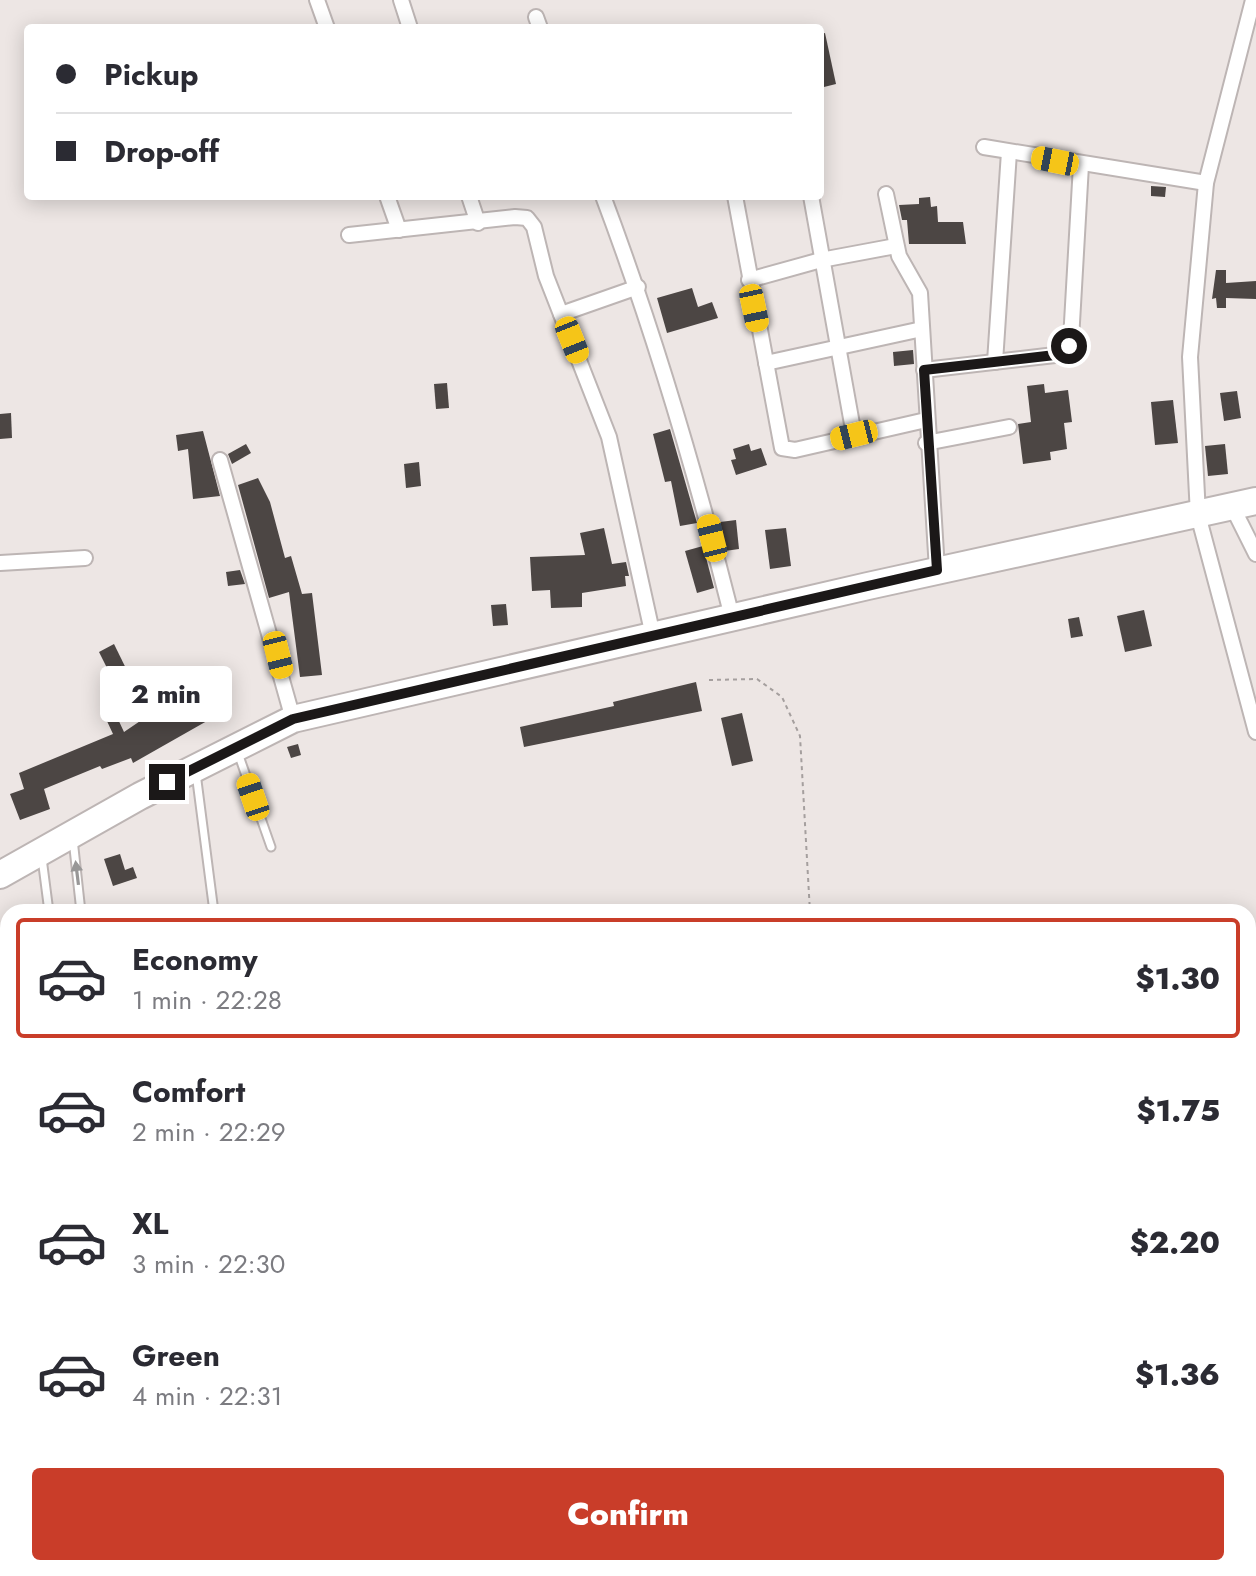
<!DOCTYPE html>
<meta charset="utf-8">
<style>
:root{--surface:#fff;--page:#f2f2f3;--text:#2b2b33;--muted:#7c7c81;--line:#e1e1e2;--accent:#c93d29}
body{margin:0;font-family:Jost,sans-serif;background:var(--page);color:var(--text);height:100vh;display:flex;flex-direction:column;font-size:30px;white-space:nowrap}
*{box-sizing:border-box;margin:0}
p{font-size:26px;color:var(--muted)}
.icon{flex:none;width:44px;height:44px;fill:none;stroke:currentColor;stroke-width:2;stroke-linecap:round;stroke-linejoin:round}
.map{position:relative;flex:1;overflow:hidden}
.side{position:absolute;left:0px;top:904px;width:1256px;height:672px;display:flex;flex-direction:column;background:var(--surface);border-radius:24px 24px 0 0;box-shadow:0 4px 20px #0003}
.side>*{flex:none}
.banner{position:absolute;left:24px;top:24px;width:800px;height:176px;border-radius:8px;box-shadow:0 4px 20px #0003;display:grid;align-content:center;height:176px;padding:0 32px;background:var(--surface)}
.end{position:absolute;width:36px;height:36px;margin:-18px;border:10px solid #1b1818;background:#fff;box-shadow:0 0 0 4px #fff}
.from{border-radius:50%}
.bubble{position:absolute;height:56px;border-radius:8px;background:var(--surface);box-shadow:0 4px 20px #0003;font-size:26px;font-weight:800;line-height:56px;text-align:center}
.car{position:absolute;width:24px;height:48px;margin:-24px -12px;border-radius:10px;box-shadow:0 0 6px 2px #0007;background:linear-gradient(#f5c518 24%,#345 0 40%,#f5c518 0 76%,#345 0 86%,#f5c518 0)}
.banner b{display:flex;align-items:center;gap:28px;height:76px;font-size:30px}
.banner b+b{border-top:2px solid var(--line)}
.banner i{width:20px;height:20px;background:var(--text)}
ul{padding:14px 0 0;list-style:none}
li{display:flex;align-items:center;gap:24px;height:120px;margin:0 16px 12px;padding:0 16px;border:4px solid transparent;border-radius:8px}
li div{flex:1}
li b{display:block;font-size:30px}
li em{font-style:normal;font-weight:800}
li.active{border-color:var(--accent)}
li>.icon{width:72px;height:72px;stroke-width:1.5}
.action{display:flex;gap:16px;margin-top:auto;padding:16px 32px}
.action a{flex:1;height:92px;border-radius:8px;background:var(--accent);color:#fff;font-size:32px;font-weight:800;line-height:92px;text-align:center}
.map>svg:first-child{display:block}
.water{fill:#c88073}
.building{fill:#4c4644}
.lines{fill:none;stroke-linecap:round;stroke-linejoin:round}
.lane-casing{stroke:#bdb5b4;stroke-width:11}
.street-casing{stroke:#bdb5b4;stroke-width:18}
.highway-casing{stroke:#bdb5b4;stroke-width:30}
.path{stroke:#a59f9e;stroke-width:2;stroke-dasharray:4 4;stroke-linecap:butt}
.lane{stroke:#fff;stroke-width:7}
.street{stroke:#fff;stroke-width:14}
.highway{stroke:#fff;stroke-width:26}
.oneway{fill:#989797}
.route{stroke:#1b1818;stroke-width:10}
</style>
<div class="map">
<svg width="1256" height="1576" viewBox="0 0 1256 1576">
<rect width="100%" height="100%" fill="#ede6e4"/>
<!-- water -->
<path class="water" d="M533,1568h131l4,8h-149z"/>
<!-- building -->
<g class="building">
<path d="M825,33l11,51 -16,4v-54z"/>
<path d="M1151,186l15,1 -1,10 -14,-1z"/>
<path d="M930,197l1,10 6,-1 1,16h25l3,22h-57l-2,-24h-5l-3,-15 20,-1v-6z"/>
<path d="M1216,270h10v13l30,-2v18l-30,-1v10h-9l-1,-10 -4,1z"/>
<path d="M692,288l6,19 14,-5 6,16 -51,15 -10,-35z"/>
<path d="M913,350l1,14 -20,2 -1,-14z"/>
<path d="M447,383l2,25 -13,1 -2,-25z"/>
<path d="M1044,384l1,9 23,-3 4,32 -8,1 3,26 -17,3 1,8 -28,4 -5,-40 13,-2 -4,-36z"/>
<path d="M1237,391l4,27 -17,3 -4,-28z"/>
<path d="M1173,400l5,43 -23,2 -4,-43z"/>
<path d="M11,413l1,25 -12,1v-25z"/>
<path d="M670,429l27,94 -17,3 -9,-45 -6,1 -12,-48z"/>
<path d="M203,431l17,65 -27,3 -5,-50 -10,2 -2,-16z"/>
<path d="M246,444l5,9 -19,11 -4,-10z"/>
<path d="M749,444l2,7 10,-3 6,17 -31,10 -5,-15 5,-1 -3,-10z"/>
<path d="M1225,444l3,30 -20,2 -3,-30z"/>
<path d="M419,462l2,24 -15,2 -2,-24z"/>
<path d="M258,478l12,24 15,56 6,-2 11,38 10,-1 10,82 -22,2 -11,-85 -20,6 -31,-113z"/>
<path d="M736,520l3,29 -14,2 -5,-29z"/>
<path d="M604,528l8,36 14,-2 3,14h-4l1,10 -44,7v14l-31,1 -1,-18 -18,1 -2,-34 55,-2 -5,-22z"/>
<path d="M786,528l5,38 -21,3 -5,-39z"/>
<path d="M703,546l11,42 -17,5 -12,-42z"/>
<path d="M240,570l5,14 -17,2 -2,-14z"/>
<path d="M506,604l2,21 -15,1 -2,-21z"/>
<path d="M1144,610l8,36 -27,6 -8,-36z"/>
<path d="M1079,617l4,19 -12,2 -3,-19z"/>
<path d="M114,644l26,53 -15,7 -26,-52z"/>
<path d="M696,682l6,29 -178,36 -4,-20 94,-21 -1,-4z"/>
<path d="M197,685l17,32 -81,46 -2,-5 -29,11 -2,-3 -56,23 6,20 -30,11 -10,-26 14,-5 -5,-16 94,-39 -13,-28 10,-4 14,30 25,-17 -8,-15 19,-10 6,11z"/>
<path d="M742,713l11,48 -21,5 -11,-48z"/>
<path d="M298,744l3,11 -10,3 -4,-11z"/>
<path d="M120,854l5,16 8,-3 4,11 -24,8 -9,-27z"/>
</g>
<g class="lines">
<!-- lane casing -->
<g class="lane-casing">
<g id="lane">
<path d="M238,753l33,94"/>
<path d="M196,773l18,139"/>
<path d="M73,839l8,73"/>
<path d="M42,858l7,54"/>
<path d="M1248,1283h8"/>
<path d="M129,1568l1,8"/>
<path d="M158,1568l1,8"/>
<path d="M1191,1576l1,-8"/>
</g>
</g>
<!-- street casing -->
<g class="street-casing">
<g id="street">
<path d="M317,0l10,28"/>
<path d="M401,0l9,28"/>
<path d="M1253,0l-47,183 -16,174 8,158 58,217"/>
<path d="M536,17l4,11"/>
<path d="M984,147l222,36"/>
<path d="M886,194l13,62 21,37 17,277"/>
<path d="M387,196l12,34"/>
<path d="M469,196l9,27"/>
<path d="M603,196c52,138 93,278 129,421"/>
<path d="M735,196l47,252 13,2 131,-30"/>
<path d="M811,196l43,239"/>
<path d="M349,235l166,-18 12,1 7,9 12,49 63,161 44,199"/>
<path d="M749,280l72,-20 75,-14"/>
<path d="M561,314l77,-27"/>
<path d="M995,362l14,-210"/>
<path d="M766,363l156,-34"/>
<path d="M924,370l131,-15 11,-5 5,-10 10,-175"/>
<path d="M926,443l83,-16"/>
<path d="M220,460l73,259"/>
<path d="M1232,506l24,48"/>
<path d="M0,563l85,-5"/>
</g>
</g>
<!-- highway casing -->
<g class="highway-casing">
<path id="highway" d="M0,875l140,-79 153,-77 575,-133 388,-85"/>
</g>
<!-- path -->
<g class="path">
<path d="M709,680l48,-1 25,18 18,39 10,176"/>
<path d="M1019,1568l11,8"/>
</g>
<!-- lane -->
<use href="#lane" class="lane"/>
<!-- street -->
<use href="#street" class="street"/>
<!-- highway -->
<use href="#highway" class="highway"/>
</g>
<!-- one-way arrows -->
<defs><path id="oneway-solid" d="M-6-.8H1V-3.2L6.5 0L1 3.2V.8H-6Z" transform="scale(2)"/></defs>
<use class="oneway" href="#oneway-solid" transform="translate(77 873) rotate(-97)"/>
<g class="lines">
<!-- route -->
<path class="route" d="M167,782l126,-63 644,-149 -13,-200 131,-15 14,-9"/>
</g>
</svg>
<i class="end from" style="left:1069px;top:346px"></i>
<i class="end" style="left:167px;top:782px"></i>
<div class="bubble" style="left:100px;top:666px;width:132px">2 min</div>
<i class="car" style="left:1055px;top:161px;rotate:281deg"></i>
<i class="car" style="left:754px;top:308px;rotate:168deg"></i>
<i class="car" style="left:572px;top:340px;rotate:158deg"></i>
<i class="car" style="left:854px;top:435px;rotate:256deg"></i>
<i class="car" style="left:712px;top:538px;rotate:346deg"></i>
<i class="car" style="left:278px;top:655px;rotate:166deg"></i>
<i class="car" style="left:253px;top:797px;rotate:341deg"></i>
<div class="banner">
<b><i class="from"></i>Pickup</b>
<b><i></i>Drop-off</b>
</div>
<section class="side">
<ul>
<li class="active"><svg class="icon" aria-label="car" viewBox="0 0 24 24"><path d="M5 17H2v-5l4-1 3-4h7l3 4 3 1v5h-3M9 17h6M6 11h13"/><circle cx="7" cy="17" r="2"/><circle cx="17" cy="17" r="2"/></svg><div><b>Economy</b><p>1 min · 22:28</p></div><em>$1.30</em></li>
<li><svg class="icon" aria-label="car" viewBox="0 0 24 24"><path d="M5 17H2v-5l4-1 3-4h7l3 4 3 1v5h-3M9 17h6M6 11h13"/><circle cx="7" cy="17" r="2"/><circle cx="17" cy="17" r="2"/></svg><div><b>Comfort</b><p>2 min · 22:29</p></div><em>$1.75</em></li>
<li><svg class="icon" aria-label="car" viewBox="0 0 24 24"><path d="M5 17H2v-5l4-1 3-4h7l3 4 3 1v5h-3M9 17h6M6 11h13"/><circle cx="7" cy="17" r="2"/><circle cx="17" cy="17" r="2"/></svg><div><b>XL</b><p>3 min · 22:30</p></div><em>$2.20</em></li>
<li><svg class="icon" aria-label="car" viewBox="0 0 24 24"><path d="M5 17H2v-5l4-1 3-4h7l3 4 3 1v5h-3M9 17h6M6 11h13"/><circle cx="7" cy="17" r="2"/><circle cx="17" cy="17" r="2"/></svg><div><b>Green</b><p>4 min · 22:31</p></div><em>$1.36</em></li>
</ul>
<div class="action"><a>Confirm</a></div>
</section>
</div>
